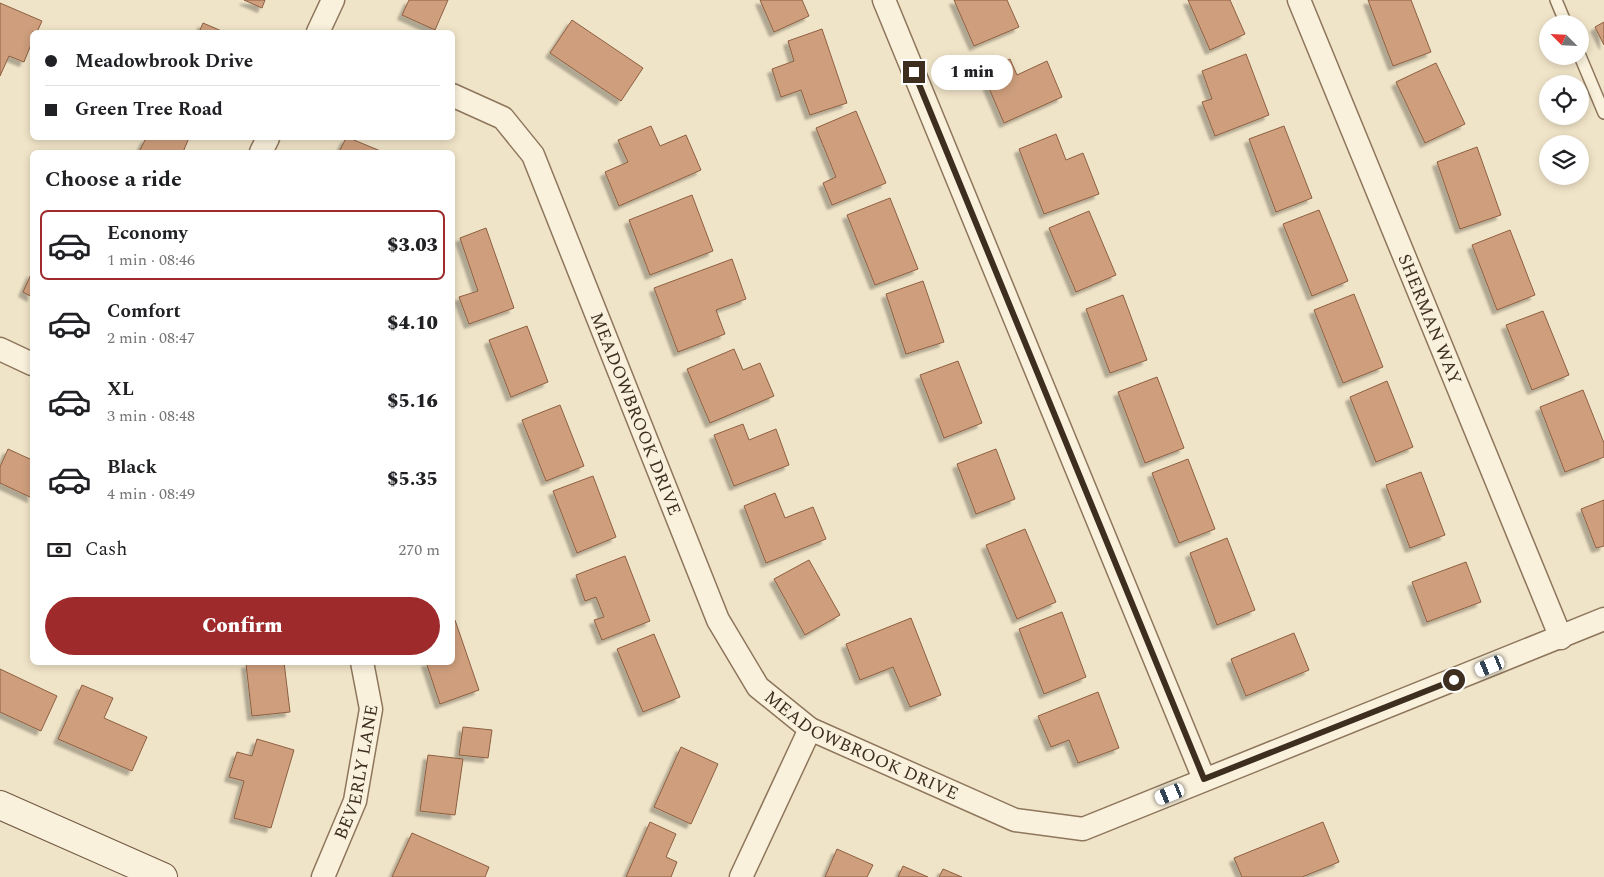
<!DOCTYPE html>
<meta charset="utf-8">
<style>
:root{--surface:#fff;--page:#f2f2f2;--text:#202124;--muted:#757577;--line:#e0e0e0;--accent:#9e2a2b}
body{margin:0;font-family:Spectral,serif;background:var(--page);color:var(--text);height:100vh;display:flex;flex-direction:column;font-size:19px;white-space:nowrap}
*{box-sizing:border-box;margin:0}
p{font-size:16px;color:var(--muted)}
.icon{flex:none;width:28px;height:28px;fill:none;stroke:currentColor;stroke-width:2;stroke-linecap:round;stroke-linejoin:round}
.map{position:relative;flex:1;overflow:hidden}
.panel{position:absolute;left:30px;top:150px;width:425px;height:515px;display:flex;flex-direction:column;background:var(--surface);border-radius:8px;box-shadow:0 2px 8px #0003}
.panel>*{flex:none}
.banner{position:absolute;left:30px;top:30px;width:425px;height:110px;border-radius:8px;box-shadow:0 2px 8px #0003;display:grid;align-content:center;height:110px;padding:0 15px;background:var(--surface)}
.needle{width:32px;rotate:294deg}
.tools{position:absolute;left:1539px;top:15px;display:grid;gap:10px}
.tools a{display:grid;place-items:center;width:50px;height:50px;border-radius:50%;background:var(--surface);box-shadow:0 2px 8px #0003;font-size:25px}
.end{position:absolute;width:22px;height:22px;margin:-11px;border:6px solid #3d2e20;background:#fff;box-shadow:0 0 0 2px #fff}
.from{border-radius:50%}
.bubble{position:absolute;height:35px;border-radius:18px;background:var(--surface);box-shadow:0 2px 8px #0003;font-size:16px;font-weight:800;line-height:35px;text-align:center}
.car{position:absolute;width:15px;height:30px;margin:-15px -8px;border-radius:6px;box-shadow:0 0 4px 1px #0007;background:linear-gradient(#fff 24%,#345 0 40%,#fff 0 76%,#345 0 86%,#fff 0)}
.banner b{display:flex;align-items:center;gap:18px;height:48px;font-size:19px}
.banner b+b{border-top:1px solid var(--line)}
.banner i{width:12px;height:12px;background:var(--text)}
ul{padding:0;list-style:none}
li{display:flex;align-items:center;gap:15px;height:70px;margin:0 10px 8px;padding:0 5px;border:2px solid transparent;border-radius:8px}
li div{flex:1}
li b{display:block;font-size:19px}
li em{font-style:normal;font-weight:800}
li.active{border-color:var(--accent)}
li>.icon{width:45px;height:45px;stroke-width:1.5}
h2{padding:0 15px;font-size:22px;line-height:60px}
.pay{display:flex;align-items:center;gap:12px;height:55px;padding:0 15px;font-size:19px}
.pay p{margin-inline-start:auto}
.primary-button{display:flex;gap:10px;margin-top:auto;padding:10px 15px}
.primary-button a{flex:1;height:58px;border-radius:30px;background:var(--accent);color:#fff;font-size:20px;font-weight:800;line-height:58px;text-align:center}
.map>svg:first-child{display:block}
.building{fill:#cf9f7d;stroke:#8d5f41;filter:url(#shadow)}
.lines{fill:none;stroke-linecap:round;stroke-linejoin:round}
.lane-casing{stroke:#8d765c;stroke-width:14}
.street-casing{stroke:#8d765c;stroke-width:25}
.secondary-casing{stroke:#6f573f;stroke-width:30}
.lane{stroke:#faf1dc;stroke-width:11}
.street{stroke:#faf1dc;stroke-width:22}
.secondary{stroke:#faf1dc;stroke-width:28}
.route{stroke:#3d2e20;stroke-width:6}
.labels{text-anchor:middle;stroke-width:5;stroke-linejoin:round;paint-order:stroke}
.street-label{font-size:18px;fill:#3d2e20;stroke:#f7eed8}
</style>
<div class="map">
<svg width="1604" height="877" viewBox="0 0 1604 877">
<defs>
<filter id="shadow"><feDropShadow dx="-4.5" dy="4.5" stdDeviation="1" flood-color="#0004"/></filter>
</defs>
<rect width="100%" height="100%" fill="#f0e4c8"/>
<!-- building -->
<g class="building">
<path d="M244,0h21l-3,8z"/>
<path d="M409,0h39l-13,30 -33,-15z"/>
<path d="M760,0h42l7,16 -35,16z"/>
<path d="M954,0h53l12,27 -45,19z"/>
<path d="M1188,0h42l15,34 -35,16z"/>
<path d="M1368,0h43l20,52 -38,14z"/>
<path d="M0,3l42,18 -5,11h-5v10l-8,20 -15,-6 -9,20z"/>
<path d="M572,20l71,48 -22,33 -71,-48z"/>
<path d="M1604,22v23l-9,-18z"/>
<path d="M203,23l21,9h-25z"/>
<path d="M822,29l25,74 -37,12 -9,-25 -20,7 -9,-28 22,-8 -6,-20z"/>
<path d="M1246,54l23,61 -54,21 -13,-34 10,-3 -10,-28z"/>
<path d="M1010,59l7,16 30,-14 15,36 -58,26 -22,-51z"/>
<path d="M1436,63l29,61 -40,19 -29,-61z"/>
<path d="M856,111l30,72 -54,22 -9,-22 13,-6 -20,-49z"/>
<path d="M651,126l9,20 26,-11 15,35 -82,36 -14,-34 23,-10 -10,-22z"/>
<path d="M1284,126l28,72 -36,14 -27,-73z"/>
<path d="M1056,134l10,26 17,-7 16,41 -55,20 -25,-65z"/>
<path d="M146,138h43l-6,14h-44z"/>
<path d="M346,138h3l34,14h-44z"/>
<path d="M1477,147l24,68 -41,14 -23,-67z"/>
<path d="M692,195l21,56 -63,24 -21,-55z"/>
<path d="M890,198l28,71 -43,16 -28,-70z"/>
<path d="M1319,210l29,71 -36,15 -29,-72z"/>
<path d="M1089,211l27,64 -40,17 -27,-64z"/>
<path d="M486,228l28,80 -45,16 -10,-27 19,-6 -18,-53z"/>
<path d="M1510,230l25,65 -38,15 -25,-65z"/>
<path d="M732,259l14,40 -30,11 9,24 -47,18 -24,-64z"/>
<path d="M32,272v25l-9,-5z"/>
<path d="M923,281l21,61 -38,12 -20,-60z"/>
<path d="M1354,294l29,73 -40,16 -29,-73z"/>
<path d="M1123,295l24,65 -37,13 -24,-64z"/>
<path d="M1543,311l26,64 -37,15 -26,-65z"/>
<path d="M527,326l21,56 -37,15 -22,-57z"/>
<path d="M734,349l9,21 17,-7 14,33 -64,27 -23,-54z"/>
<path d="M958,361l24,62 -38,15 -24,-63z"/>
<path d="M1157,377l27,71 -39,15 -27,-71z"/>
<path d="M1387,381l26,66 -37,15 -26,-65z"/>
<path d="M1583,390l21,53v14l-39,15 -25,-65z"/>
<path d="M560,405l24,61 -38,15 -24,-61z"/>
<path d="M743,424l6,16 27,-11 13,36 -55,21 -20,-51z"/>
<path d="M8,449l24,11v38l-32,-15v-16z"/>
<path d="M996,449l19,50 -39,15 -19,-50z"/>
<path d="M1188,459l27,70 -36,14 -27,-70z"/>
<path d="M1421,472l24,63 -35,13 -24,-63z"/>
<path d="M593,476l23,61 -39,16 -24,-62z"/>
<path d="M775,493l10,25 28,-11 13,32 -60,24 -22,-57z"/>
<path d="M1604,500v46l-8,2 -15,-39z"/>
<path d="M1025,529l31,73 -39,17 -31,-74z"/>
<path d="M1227,538l28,72 -38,15 -27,-72z"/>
<path d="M625,556l25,65 -48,19 -8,-20 10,-3 -8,-20 -11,4 -9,-26z"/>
<path d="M809,560l31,55 -35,20 -31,-56z"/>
<path d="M1466,562l15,40 -54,20 -15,-40z"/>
<path d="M1062,612l24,65 -42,17 -25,-65z"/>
<path d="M911,618l30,77 -31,12 -17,-40 -33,13 -14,-36z"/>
<path d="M455,620l24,70 -39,14 -14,-42h26v-41z"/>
<path d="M1294,633l15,37 -63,26 -15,-37z"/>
<path d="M654,634l26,63 -37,15 -26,-63z"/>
<path d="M259,662h25l6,50 -38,4 -6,-52z"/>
<path d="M0,669l57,27 -16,35 -41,-19z"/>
<path d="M82,685l31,13 -9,20 43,19 -15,34 -74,-32z"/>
<path d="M1098,692l21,56 -41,15 -9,-23 -18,7 -13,-31z"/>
<path d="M463,727l29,3 -4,28 -29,-3z"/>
<path d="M257,739l37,11 -23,78 -37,-10 10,-37 -15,-4 8,-25 15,4z"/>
<path d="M681,747l37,17 -27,60 -37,-17z"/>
<path d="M428,755l35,4 -8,56 -35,-4z"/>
<path d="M650,822l26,12 -10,23 11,5 -6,15h-45z"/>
<path d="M1323,822l16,40 -37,15h-60l-8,-19z"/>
<path d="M412,833l77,34 -4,10h-93z"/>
<path d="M837,849l36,16 -6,12h-42z"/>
<path d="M903,866l25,11h-30z"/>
<path d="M943,869l19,8h-23z"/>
</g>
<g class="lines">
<!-- lane casing -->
<g class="lane-casing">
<g id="lane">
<path d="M1556,0l10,24"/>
<path d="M1580,56l24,57"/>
</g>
</g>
<!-- street casing -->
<g class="street-casing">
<g id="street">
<path d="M884,0l320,779"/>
<path id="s1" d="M1299,0l262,638"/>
<path d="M318,32l15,-32"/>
<path id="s2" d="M452,95l51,23 30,37 185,465 40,67 52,42 205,91 68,9 521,-210"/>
<path d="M261,152l7,-14"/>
<path d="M0,349l32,15"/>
<path id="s3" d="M323,877l32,-76 16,-92 -9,-47"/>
<path d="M741,877l69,-148"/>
</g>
</g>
<!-- secondary casing -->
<g class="secondary-casing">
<path id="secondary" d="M0,805l163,72"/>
</g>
<!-- lane -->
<use href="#lane" class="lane"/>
<!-- street -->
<use href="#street" class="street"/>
<!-- secondary -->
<use href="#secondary" class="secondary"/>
</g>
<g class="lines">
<!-- route -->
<path class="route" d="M914,72l290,707 250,-99"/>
</g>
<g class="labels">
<!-- street labels -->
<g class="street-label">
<text dy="6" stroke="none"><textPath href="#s1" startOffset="345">SHERMAN WAY</textPath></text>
<text dy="6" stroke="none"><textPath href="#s2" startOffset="382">MEADOWBROOK DRIVE</textPath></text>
<text dy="6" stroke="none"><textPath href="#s2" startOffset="802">MEADOWBROOK DRIVE</textPath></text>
<text dy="6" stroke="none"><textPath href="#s3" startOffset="111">BEVERLY LANE</textPath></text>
</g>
</g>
</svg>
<div class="tools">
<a><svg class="needle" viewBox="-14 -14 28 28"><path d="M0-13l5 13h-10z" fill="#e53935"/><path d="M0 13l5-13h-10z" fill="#757577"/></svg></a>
<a><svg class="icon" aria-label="locate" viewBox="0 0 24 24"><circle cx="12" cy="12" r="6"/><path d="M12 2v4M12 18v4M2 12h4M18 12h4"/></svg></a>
<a><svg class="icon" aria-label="layers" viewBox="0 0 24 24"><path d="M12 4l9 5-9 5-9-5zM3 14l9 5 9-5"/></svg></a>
</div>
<i class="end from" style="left:1454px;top:680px"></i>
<i class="end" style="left:914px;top:72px"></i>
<div class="bubble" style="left:931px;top:55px;width:82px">1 min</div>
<i class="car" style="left:1490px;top:666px;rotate:248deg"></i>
<i class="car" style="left:1170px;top:794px;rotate:248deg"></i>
<div class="banner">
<b><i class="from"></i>Meadowbrook Drive</b>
<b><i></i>Green Tree Road</b>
</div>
<section class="panel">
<h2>Choose a ride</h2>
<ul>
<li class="active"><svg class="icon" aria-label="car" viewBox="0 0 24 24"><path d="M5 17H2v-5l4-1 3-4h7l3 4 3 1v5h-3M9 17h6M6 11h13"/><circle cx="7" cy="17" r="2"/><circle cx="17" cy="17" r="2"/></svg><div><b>Economy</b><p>1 min · 08:46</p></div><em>$3.03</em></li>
<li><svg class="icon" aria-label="car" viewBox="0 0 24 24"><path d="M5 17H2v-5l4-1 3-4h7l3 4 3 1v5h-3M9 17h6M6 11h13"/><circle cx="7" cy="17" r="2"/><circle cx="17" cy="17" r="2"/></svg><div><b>Comfort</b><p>2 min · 08:47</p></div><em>$4.10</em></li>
<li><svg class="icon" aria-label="car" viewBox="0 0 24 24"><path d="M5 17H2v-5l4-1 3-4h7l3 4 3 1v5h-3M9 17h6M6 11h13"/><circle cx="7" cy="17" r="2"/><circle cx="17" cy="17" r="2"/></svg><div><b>XL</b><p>3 min · 08:48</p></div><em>$5.16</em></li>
<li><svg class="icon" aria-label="car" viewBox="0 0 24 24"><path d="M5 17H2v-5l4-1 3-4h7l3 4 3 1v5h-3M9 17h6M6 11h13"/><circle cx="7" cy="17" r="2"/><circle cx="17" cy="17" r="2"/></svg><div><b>Black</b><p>4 min · 08:49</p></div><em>$5.35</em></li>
</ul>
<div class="pay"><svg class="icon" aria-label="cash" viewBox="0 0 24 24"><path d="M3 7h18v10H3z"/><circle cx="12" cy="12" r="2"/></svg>Cash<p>270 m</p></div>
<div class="primary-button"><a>Confirm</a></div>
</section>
</div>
